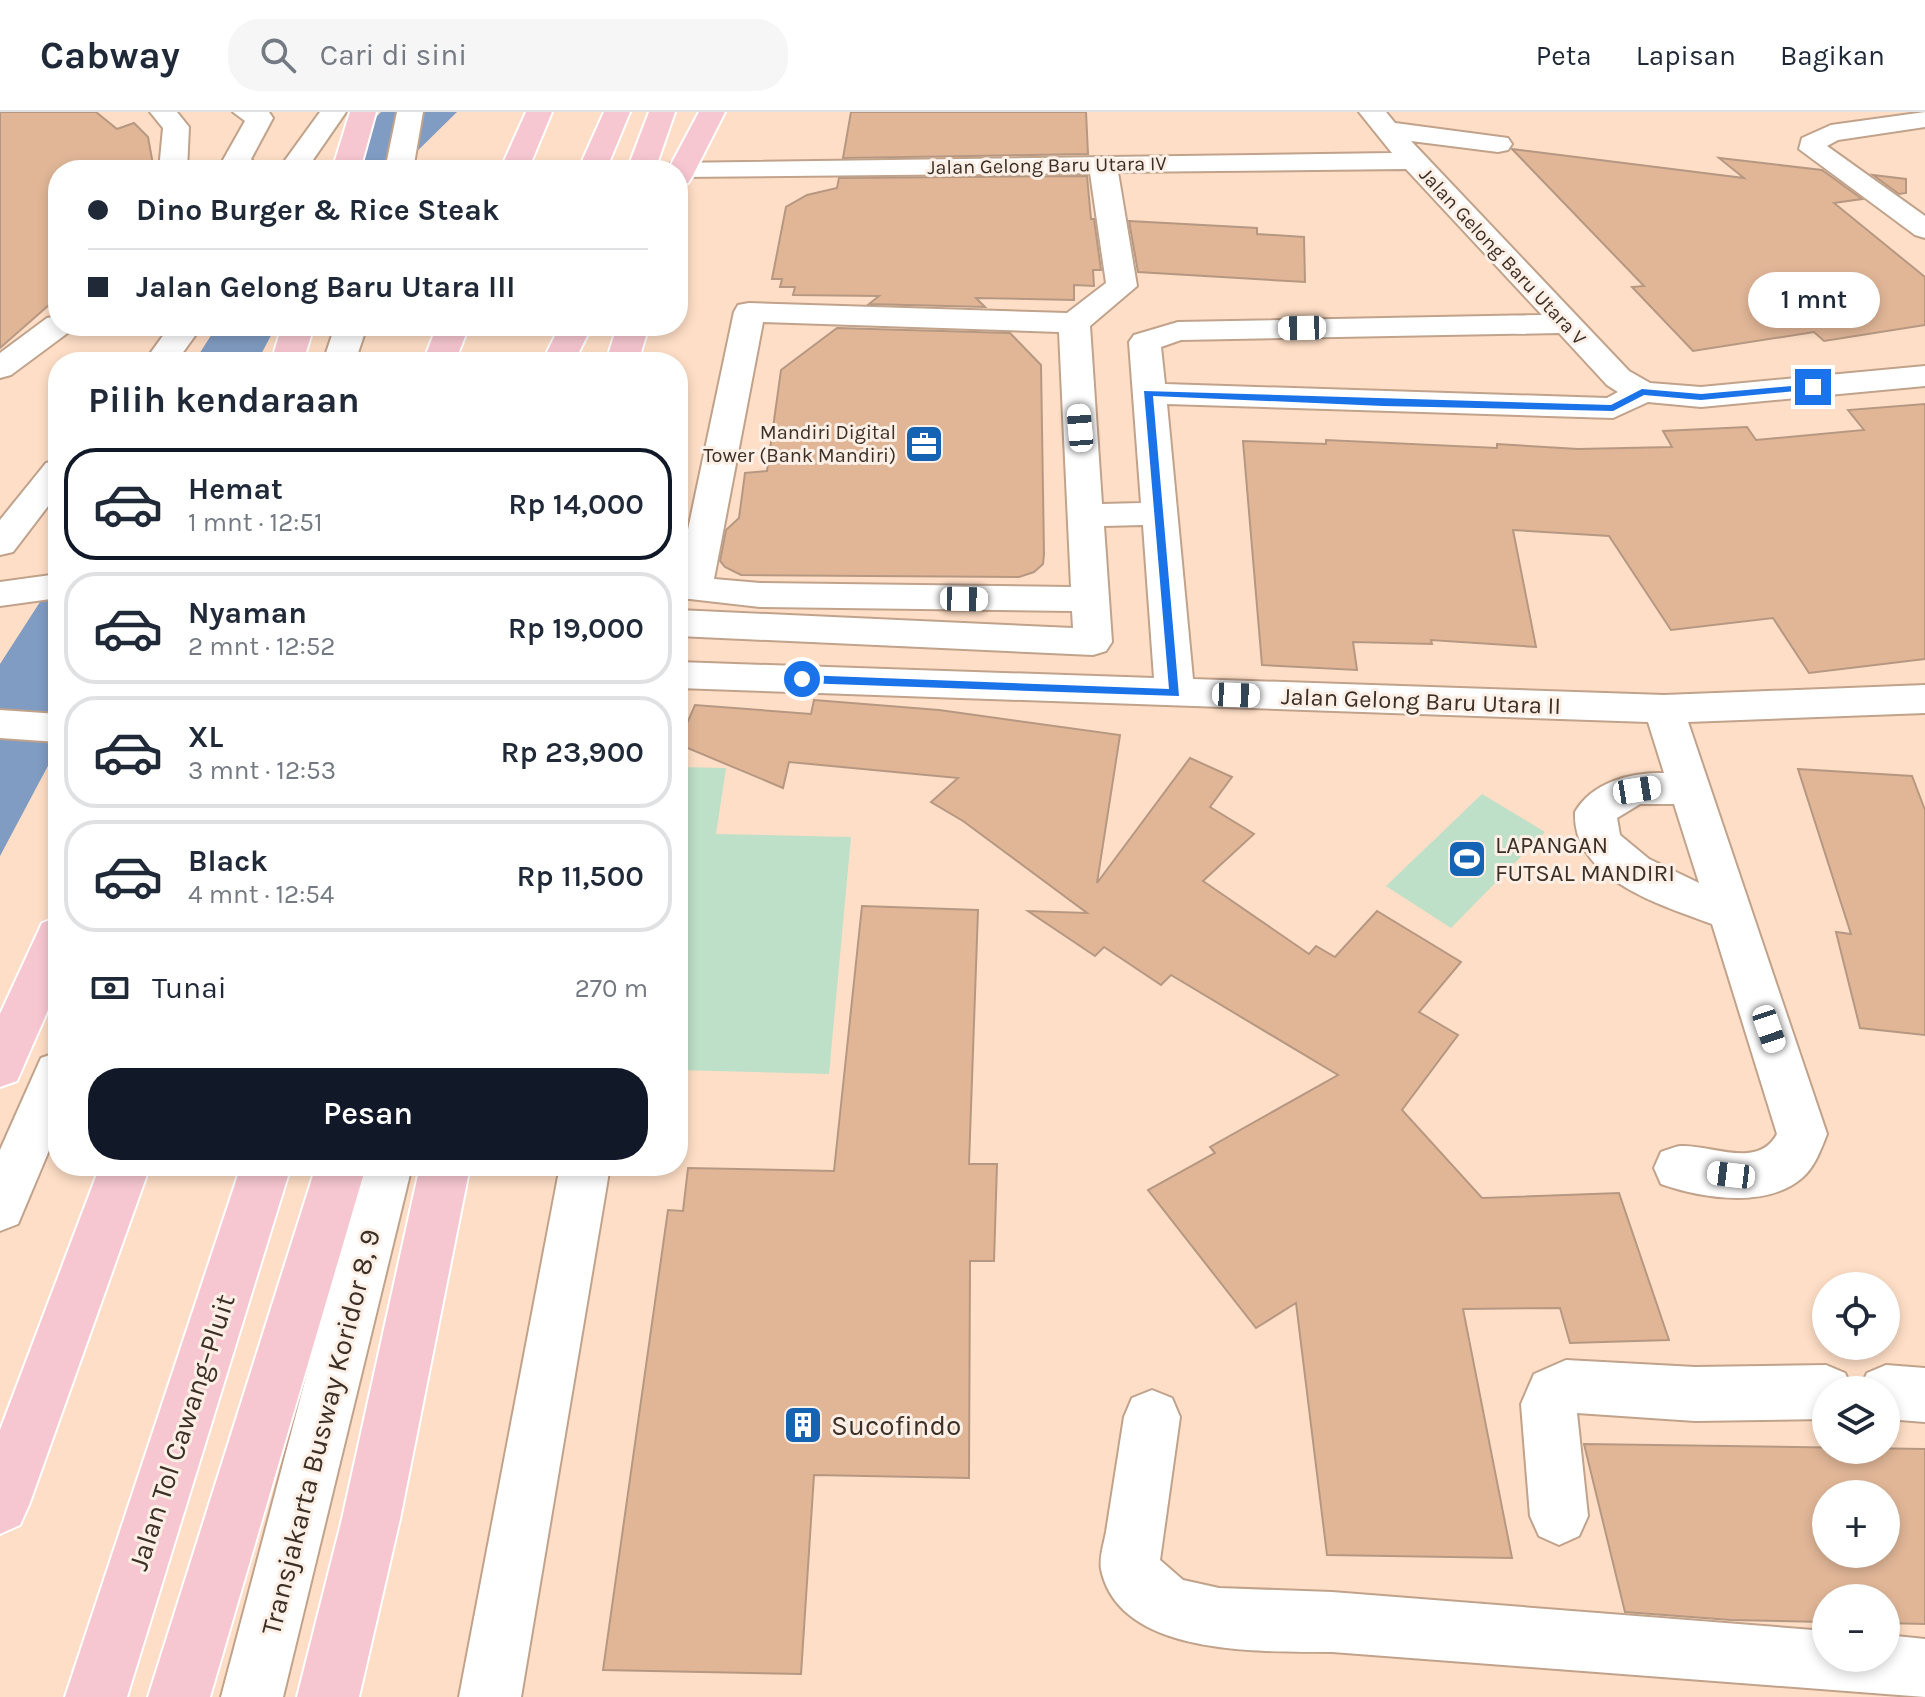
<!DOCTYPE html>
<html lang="id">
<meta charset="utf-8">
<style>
:root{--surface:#fff;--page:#f6f6f7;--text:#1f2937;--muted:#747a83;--line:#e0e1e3;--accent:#111827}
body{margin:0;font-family:Karla,sans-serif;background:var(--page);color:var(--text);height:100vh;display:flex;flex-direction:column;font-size:30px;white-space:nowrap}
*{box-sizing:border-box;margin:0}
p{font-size:26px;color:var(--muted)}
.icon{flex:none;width:44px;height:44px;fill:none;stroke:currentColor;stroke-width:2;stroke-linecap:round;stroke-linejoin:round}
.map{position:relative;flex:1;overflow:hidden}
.sheet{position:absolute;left:48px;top:240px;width:640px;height:824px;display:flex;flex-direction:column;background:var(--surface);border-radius:32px;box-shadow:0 4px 12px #0003}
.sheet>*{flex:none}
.banner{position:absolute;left:48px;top:48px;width:640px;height:176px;border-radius:32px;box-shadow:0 4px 12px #0003;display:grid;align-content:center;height:176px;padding:0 40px;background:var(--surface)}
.controls{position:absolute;left:1812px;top:1160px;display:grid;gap:16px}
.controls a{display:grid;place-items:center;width:88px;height:88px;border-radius:50%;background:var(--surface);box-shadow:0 4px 12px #0003;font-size:40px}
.end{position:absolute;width:36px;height:36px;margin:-18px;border:10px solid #1a73e8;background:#fff;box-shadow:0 0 0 4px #fff}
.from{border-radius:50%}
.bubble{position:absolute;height:56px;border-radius:28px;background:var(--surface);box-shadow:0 4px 12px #0003;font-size:26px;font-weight:600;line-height:56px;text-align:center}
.car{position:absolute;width:24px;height:48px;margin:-24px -12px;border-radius:10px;box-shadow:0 0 6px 2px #0007;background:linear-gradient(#fff 24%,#345 0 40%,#fff 0 76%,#345 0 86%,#fff 0)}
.banner b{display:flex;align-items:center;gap:28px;height:76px;font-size:30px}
.banner b+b{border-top:2px solid var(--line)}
.banner i{width:20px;height:20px;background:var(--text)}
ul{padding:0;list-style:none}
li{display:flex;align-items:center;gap:24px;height:112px;margin:0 16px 12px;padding:0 24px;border:4px solid var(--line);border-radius:32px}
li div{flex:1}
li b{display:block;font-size:30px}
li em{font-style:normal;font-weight:600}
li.on{border-color:var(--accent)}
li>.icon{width:72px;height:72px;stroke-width:1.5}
h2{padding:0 40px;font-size:36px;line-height:96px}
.pay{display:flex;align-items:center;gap:20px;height:88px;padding:0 40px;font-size:30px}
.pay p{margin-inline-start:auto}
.primary-button{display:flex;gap:16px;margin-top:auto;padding:16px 40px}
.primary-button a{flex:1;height:92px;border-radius:32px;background:var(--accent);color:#fff;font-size:32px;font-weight:600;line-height:92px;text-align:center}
header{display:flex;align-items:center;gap:48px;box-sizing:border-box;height:112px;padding:0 40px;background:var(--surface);border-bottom:2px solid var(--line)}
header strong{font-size:38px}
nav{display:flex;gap:44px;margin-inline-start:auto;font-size:28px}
.search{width:560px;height:72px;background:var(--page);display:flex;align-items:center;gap:20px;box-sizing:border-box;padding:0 28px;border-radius:32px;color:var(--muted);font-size:30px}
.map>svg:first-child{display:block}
.green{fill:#bedfc8}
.water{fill:#819cc3}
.building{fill:#e1b697;stroke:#b69882;stroke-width:2;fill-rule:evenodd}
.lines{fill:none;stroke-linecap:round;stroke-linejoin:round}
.minor-casing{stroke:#c1a28b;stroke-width:4}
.highway-casing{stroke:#fff;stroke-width:4}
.minor{fill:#fff;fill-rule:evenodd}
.highway{fill:#f7c7d1;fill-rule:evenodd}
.route{fill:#1a73e8}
.labels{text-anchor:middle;stroke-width:6;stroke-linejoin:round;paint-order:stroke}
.far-street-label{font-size:20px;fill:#3c2f26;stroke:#fcefe6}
.far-poi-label{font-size:20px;fill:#3c2f26;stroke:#fcefe6;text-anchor:end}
.street-label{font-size:24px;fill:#3c2f26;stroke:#fcefe6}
.poi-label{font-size:24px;fill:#3c2f26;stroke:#fcefe6;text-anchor:start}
.near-poi-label{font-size:28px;fill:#3c2f26;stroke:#fcefe6;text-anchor:start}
.near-street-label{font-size:28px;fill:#3c2f26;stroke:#fcefe6}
</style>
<header>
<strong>Cabway</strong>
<div class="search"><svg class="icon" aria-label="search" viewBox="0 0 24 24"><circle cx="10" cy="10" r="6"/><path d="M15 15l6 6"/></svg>Cari di sini</div>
<nav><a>Peta</a><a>Lapisan</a><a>Bagikan</a></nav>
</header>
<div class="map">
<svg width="1925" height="1585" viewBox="0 0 1925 1585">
<rect width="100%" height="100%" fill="#fedec6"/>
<!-- green -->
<g class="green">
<path d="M678,655l48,1 -10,66 135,3 -22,237 -151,-4z"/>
<path d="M1482,682l63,38 -94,96 -65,-42z"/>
</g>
<!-- water -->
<g class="water">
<path d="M381,0h76l-59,58h-73z"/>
<path d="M217,214h59l-19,36h-63z"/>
<path d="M58,462v173l-58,109v-192z"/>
</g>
<!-- building -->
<g class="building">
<path d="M0,0h96l21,17 17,-6 14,14 6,33h-96v127l-58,51z"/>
<path d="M851,0h235l2,42 -245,4z"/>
<path d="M1512,37l232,29 -25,-20 103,12 40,29 -28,4 91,74v48l-101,16 -10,-9 -121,19 -61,-64 12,-1z"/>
<path d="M1873,63l33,4v14l-7,1z"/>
<path d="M1087,64l4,43h3l7,51h-8l1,16 -20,-1v15l-98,-2 9,9 -116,-3 10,-8 -86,-1 2,-8h-15l2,-8h-10l14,-72 21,-12 30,-7 2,-10z"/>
<path d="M1129,109l128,7v6l47,3 1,45 -167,-10z"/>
<path d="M837,216l173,5 31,32 3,189 -1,10 -9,8 -15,5 -278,-2 -16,-8 -5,-6 6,-31 13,-12 6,-45 22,-2 14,-101z"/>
<path d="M1925,292v255l-116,14 -36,-55 -102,12 -62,-94 -96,-6 23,117 -105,-7 1,4 -79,-2 4,28 -95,-5 -19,-224 83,3v-4l171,8v-4l81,5 94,-2 -9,-16 84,-4 9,13 108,-10 -16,-20z"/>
<path d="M814,588l125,10 181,25 -23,148 93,-125 42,19 -22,30 44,27 -51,47 106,73 7,-8 19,11 42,-46 84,51 -42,50 39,23 -56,75 80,88 137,-5 50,147 -99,3 -10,-35 -97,1 49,249 -185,-3 -31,-252 -40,25 -108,-138 67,-37 -5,-6 128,-72 -167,-100 -10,10 -57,-38 -9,9 -67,-45 59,2 -124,-92 -32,-19 27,-24 -169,-16 -6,26 -105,-44 17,-39 116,9z"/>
<path d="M1798,657l114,7 13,34v225l-65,-7 -24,-96 15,2z"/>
<path d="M862,794l116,4 -9,254h28l-3,97h-24l-1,217 -155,-3 -13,199 -198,-4 65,-460 15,1 5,-43 146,3z"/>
<path d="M1584,1332l341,5v175l-39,-1v-25h-60v24l-95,-2 -106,-8zM1826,1382h60v60h-60z"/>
</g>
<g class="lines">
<!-- minor casing -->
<g class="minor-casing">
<g id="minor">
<path d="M150,0h27l12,15 -2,43h-28l4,-42z"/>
<path d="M233,0h36l4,6 -22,41 10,11h-30l-8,-10 22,-39z"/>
<path d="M320,0h26l-40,58h-28z"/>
<path d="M397,0h26l-10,58h-28z"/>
<path d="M1359,0h27l9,11 113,15 4,6 -4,6 -10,2 -87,-11 218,230 21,12 51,4 224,-21v20l-224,21 -53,-5 -35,16 -446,-14 26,275 471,16 261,-10v28l-237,9 139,412c-6,15 -12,33 -25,44 -36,31 -101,20 -141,6l-7,-16 7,-16c6,-2 13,-5 19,-6 31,-2 78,24 97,-12l-65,-210c-51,-19 -140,-45 -137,-112 17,-30 57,-40 89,-39l-16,-51 -970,-34v-26l476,16 -11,-153 -39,1 8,116 -6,9 -13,4 -415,-19v-26l395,18 -1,-17 -312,-4 -79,-9 -3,-21 56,-265 4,-7 11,-2 318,10 39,-30 -16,-110 -409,4 -3,-7h-10l3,-7 721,-10zM1406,57l136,146 -364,7 -44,13 -5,7 12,161 -39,1 -12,-178 47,-40 -19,-114zM763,210l296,10 12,255 -311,-4 -46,-4zM1559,221l48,52 11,7 -11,6 -442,-14 -4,-37 20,-7zM1640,692h34l25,79 -50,-24 -29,-24 -3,-17z"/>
<path d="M1925,0v15l-87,13 -11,6 98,70v22l-10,-3 -116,-86 3,-11 29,-13z"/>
<path d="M58,204v10h15l-4,6 -58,43 -11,3v-25l47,-35z"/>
<path d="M170,214h32l-26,36h-32z"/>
<path d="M335,214h32l-12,36h-32z"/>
<path d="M58,348v33l-45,59 -13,3v-35l46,-57z"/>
<path d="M58,462v24l-58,8v-24z"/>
<path d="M0,598l58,4v28l-58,-4z"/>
<path d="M58,940v77l-40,95 -18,7v-81l41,-92z"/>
<path d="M362,1054h50l-129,531h-62z"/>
<path d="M560,1054h50l-89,531h-62z"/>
<path d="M1566,1248l129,7 131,-2 19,8 8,17h-27v29l-131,2 -118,-8 11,103 -9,20 -20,9 -20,-9 -9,-20 -9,-112 13,-30z"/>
<path d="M1886,1253l39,3v54l-39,-3v-29h-27l8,-17z"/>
<path d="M1152,1278l20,8 8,19 -20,143 23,20 36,8 113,4 494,39v27h60v-23l39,4v58l-593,-45c-68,-1 -213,6 -231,-83 -2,-11 3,-26 5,-37 6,-38 12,-77 18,-115l8,-19z"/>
</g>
</g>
<!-- highway casing -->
<g class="highway-casing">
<g id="highway">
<path d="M350,0h26l-16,58h-28z"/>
<path d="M526,0h26l-24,58h-28z"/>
<path d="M604,0h26l-24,58h-28z"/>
<path d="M649,0h26l-20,58h-28z"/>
<path d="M699,0h26l-33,65 -4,6 -10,2v-15h-10z"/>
<path d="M282,214h32l-11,36h-32z"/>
<path d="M437,214h32l-14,36h-32z"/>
<path d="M560,214h32l-18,36h-32z"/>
<path d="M617,214h32l-11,36h-32z"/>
<path d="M58,805v70l-41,94 -17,6v-73l42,-91z"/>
<path d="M100,1054h50l-121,339 -9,20 -20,9v-104z"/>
<path d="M241,1054h50l-164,531h-62z"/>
<path d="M316,1054h50l-156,531h-62z"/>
<path d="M420,1054h50l-70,353 -41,178h-62l45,-178z"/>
</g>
</g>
<!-- minor -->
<use href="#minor" class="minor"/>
<!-- highway -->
<use href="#highway" class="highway"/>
</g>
<!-- route -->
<path class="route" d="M1813,272l3,5 -115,11 -57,-5 -31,16 -230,-5 -230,-10 26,300 -377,-13 -6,-4 6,-4 367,14 -25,-298 467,14 31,-16 59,5z"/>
<!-- icons -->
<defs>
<g id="office-square" transform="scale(2)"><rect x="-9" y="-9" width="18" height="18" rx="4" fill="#1464b3" stroke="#fcefe6"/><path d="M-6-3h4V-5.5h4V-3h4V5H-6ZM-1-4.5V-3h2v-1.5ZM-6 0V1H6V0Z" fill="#fff"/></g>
<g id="stadium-square" transform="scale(2)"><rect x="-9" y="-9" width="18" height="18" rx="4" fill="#1464b3" stroke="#fcefe6"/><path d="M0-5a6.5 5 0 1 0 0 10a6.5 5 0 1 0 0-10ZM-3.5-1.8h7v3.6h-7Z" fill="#fff"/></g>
<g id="building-square" transform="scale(2)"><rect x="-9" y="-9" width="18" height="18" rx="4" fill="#1464b3" stroke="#fcefe6"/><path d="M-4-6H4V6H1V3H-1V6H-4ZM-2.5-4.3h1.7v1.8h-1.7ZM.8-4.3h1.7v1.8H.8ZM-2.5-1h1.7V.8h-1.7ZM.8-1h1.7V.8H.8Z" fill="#fff"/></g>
</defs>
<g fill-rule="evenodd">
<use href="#office-square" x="924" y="332"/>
<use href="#stadium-square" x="1467" y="747"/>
<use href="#building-square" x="803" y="1313"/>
</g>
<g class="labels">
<!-- far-street labels -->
<g class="far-street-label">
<text transform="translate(1047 53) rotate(-1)" y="7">Jalan Gelong Baru Utara IV</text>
<text transform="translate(1503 144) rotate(47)" y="7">Jalan Gelong Baru Utara V</text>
</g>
<!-- far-poi labels -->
<g class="far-poi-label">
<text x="896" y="327">Mandiri Digital<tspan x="896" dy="23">Tower (Bank Mandiri)</tspan></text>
</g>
<!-- street labels -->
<g class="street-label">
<text transform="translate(1421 589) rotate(2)" y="8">Jalan Gelong Baru Utara II</text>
</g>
<!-- poi labels -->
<g class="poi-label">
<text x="1495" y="741">LAPANGAN<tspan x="1495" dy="28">FUTSAL MANDIRI</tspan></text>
</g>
<!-- near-poi labels -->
<g class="near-poi-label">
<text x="831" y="1323">Sucofindo</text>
</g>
<!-- near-street labels -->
<g class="near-street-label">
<text transform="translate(181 1320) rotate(-72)" y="10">Jalan Tol Cawang–Pluit</text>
<text transform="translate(320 1320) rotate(-76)" y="10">Transjakarta Busway Koridor 8, 9</text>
</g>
</g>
</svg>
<div class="controls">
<a><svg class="icon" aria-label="locate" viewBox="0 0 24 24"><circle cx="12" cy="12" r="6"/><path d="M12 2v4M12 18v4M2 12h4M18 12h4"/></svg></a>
<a><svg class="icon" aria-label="layers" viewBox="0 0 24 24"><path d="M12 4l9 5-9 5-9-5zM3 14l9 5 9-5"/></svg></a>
<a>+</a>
<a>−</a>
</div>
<i class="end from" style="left:802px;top:567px"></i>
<i class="end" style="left:1813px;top:275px"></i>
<div class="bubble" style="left:1748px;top:160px;width:132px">1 mnt</div>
<i class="car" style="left:1302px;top:216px;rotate:269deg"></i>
<i class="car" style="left:1080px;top:316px;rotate:355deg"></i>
<i class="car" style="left:964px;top:487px;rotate:91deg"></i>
<i class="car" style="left:1236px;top:583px;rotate:92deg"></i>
<i class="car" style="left:1637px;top:678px;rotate:81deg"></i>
<i class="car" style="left:1769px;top:917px;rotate:161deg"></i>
<i class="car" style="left:1731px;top:1063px;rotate:277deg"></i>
<div class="banner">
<b><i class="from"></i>Dino Burger &amp; Rice Steak</b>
<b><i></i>Jalan Gelong Baru Utara III</b>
</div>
<section class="sheet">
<h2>Pilih kendaraan</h2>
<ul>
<li class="on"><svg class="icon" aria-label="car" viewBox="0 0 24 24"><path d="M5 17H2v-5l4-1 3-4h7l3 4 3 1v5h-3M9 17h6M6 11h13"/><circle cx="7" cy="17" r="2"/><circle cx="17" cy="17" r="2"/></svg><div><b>Hemat</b><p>1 mnt · 12:51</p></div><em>Rp 14,000</em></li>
<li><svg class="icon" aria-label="car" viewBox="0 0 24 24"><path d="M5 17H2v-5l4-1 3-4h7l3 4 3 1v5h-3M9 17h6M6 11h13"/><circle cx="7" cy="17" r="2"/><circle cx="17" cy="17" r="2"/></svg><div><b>Nyaman</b><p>2 mnt · 12:52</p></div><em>Rp 19,000</em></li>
<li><svg class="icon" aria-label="car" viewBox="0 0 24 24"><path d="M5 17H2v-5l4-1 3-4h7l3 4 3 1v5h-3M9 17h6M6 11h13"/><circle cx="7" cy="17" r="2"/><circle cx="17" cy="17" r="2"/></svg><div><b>XL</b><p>3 mnt · 12:53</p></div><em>Rp 23,900</em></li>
<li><svg class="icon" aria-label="car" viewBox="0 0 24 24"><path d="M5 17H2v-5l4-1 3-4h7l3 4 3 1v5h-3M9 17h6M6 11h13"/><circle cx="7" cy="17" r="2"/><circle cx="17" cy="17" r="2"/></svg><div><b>Black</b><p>4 mnt · 12:54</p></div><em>Rp 11,500</em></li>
</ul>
<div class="pay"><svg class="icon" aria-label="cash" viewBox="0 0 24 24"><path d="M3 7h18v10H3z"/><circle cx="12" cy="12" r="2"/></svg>Tunai<p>270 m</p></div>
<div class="primary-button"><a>Pesan</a></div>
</section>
</div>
